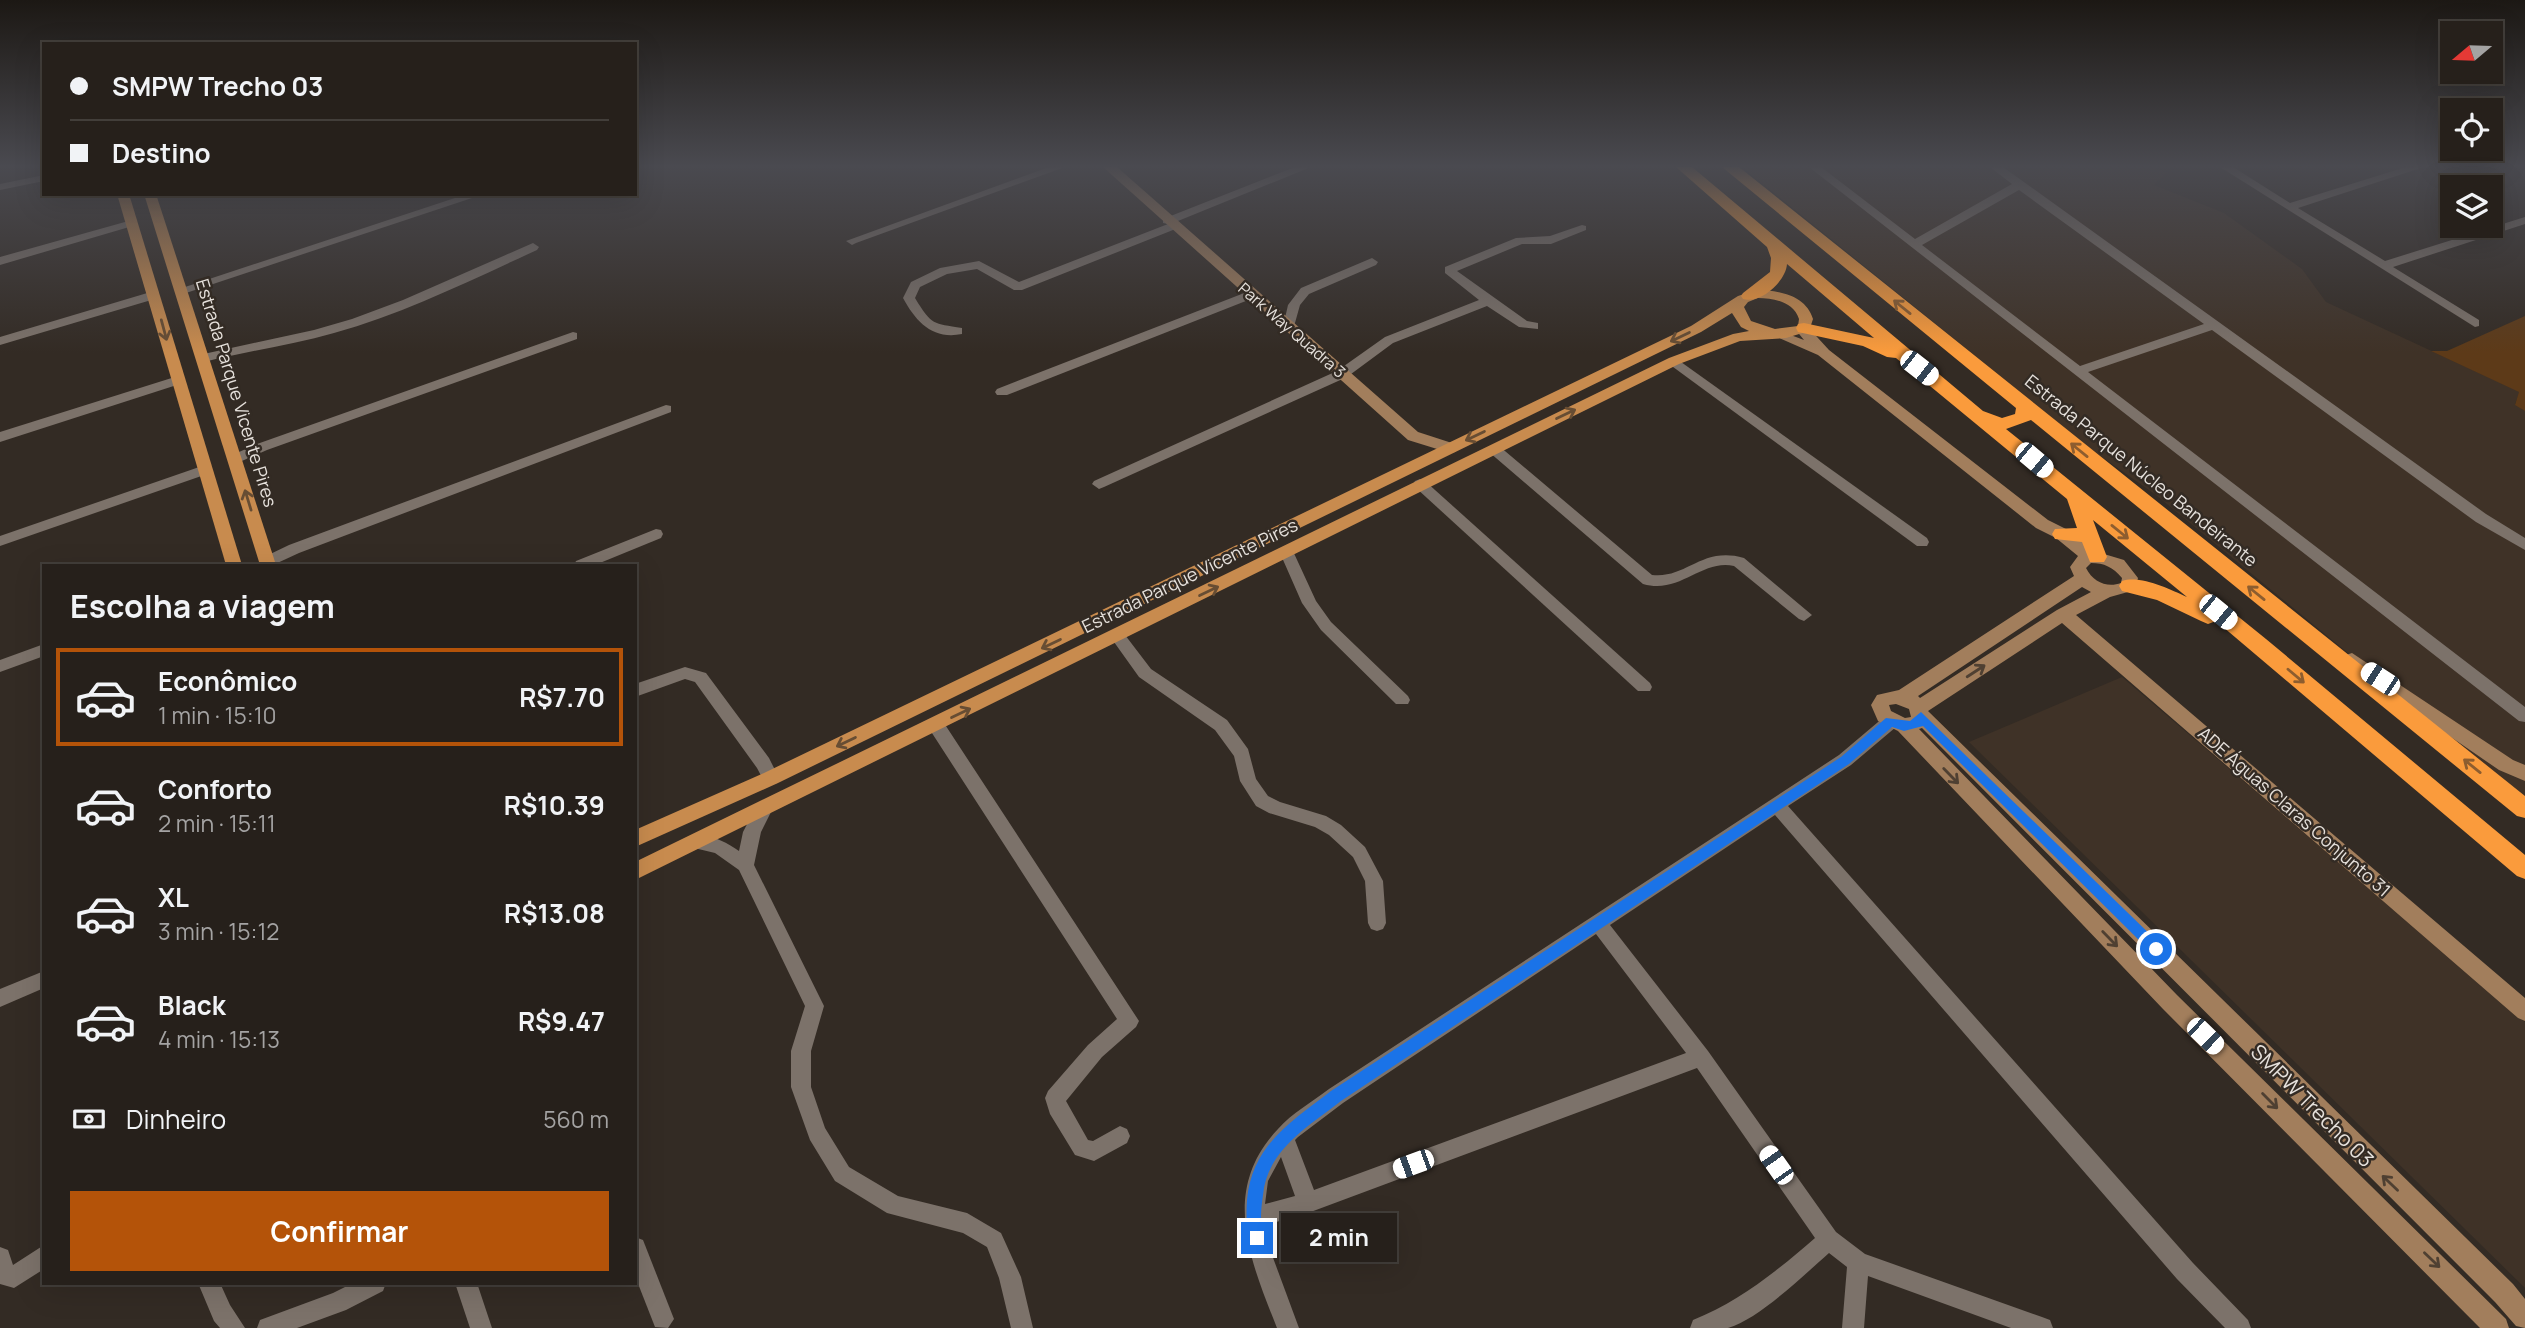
<!DOCTYPE html>
<html lang="pt">
<meta charset="utf-8">
<style>
:root{--surface:#26201b;--page:#322d28;--text:#f1f3f6;--muted:#a4a3a3;--line:#423e3a;--accent:#b45309}
body{margin:0;font-family:Manrope,sans-serif;background:var(--page);color:var(--text);height:100vh;display:flex;flex-direction:column;font-size:26px;white-space:nowrap}
*{box-sizing:border-box;margin:0}
p{font-size:23px;color:var(--muted)}
.icon{flex:none;width:38px;height:38px;fill:none;stroke:currentColor;stroke-width:2;stroke-linecap:round;stroke-linejoin:round}
.map{position:relative;flex:1;overflow:hidden}
.side{position:absolute;left:42px;top:564px;width:595px;height:721px;display:flex;flex-direction:column;background:var(--surface);border-radius:0px;box-shadow:0 7px 28px #0002,0 0 0 2px var(--line)}
.side>*{flex:none}
.guide{position:absolute;left:42px;top:42px;width:595px;height:154px;border-radius:0px;box-shadow:0 7px 28px #0002,0 0 0 2px var(--line);display:grid;align-content:center;height:154px;padding:0 28px;background:var(--surface)}
.needle{width:46px;rotate:251deg}
.controls{position:absolute;left:2440px;top:21px;display:grid;gap:14px}
.controls a{display:grid;place-items:center;width:63px;height:63px;border-radius:0px;background:var(--surface);box-shadow:0 7px 28px #0002,0 0 0 2px var(--line);font-size:35px}
.end{position:absolute;width:32px;height:32px;margin:-16px;border:9px solid #1a73e8;background:#fff;box-shadow:0 0 0 4px #fff}
.from{border-radius:50%}
.bubble{position:absolute;height:49px;border-radius:0px;background:var(--surface);box-shadow:0 7px 28px #0002,0 0 0 2px var(--line);font-size:23px;font-weight:700;line-height:49px;text-align:center}
.car{position:absolute;width:21px;height:42px;margin:-21px -10px;border-radius:9px;box-shadow:0 0 5px 2px #0007;background:linear-gradient(#fff 24%,#345 0 40%,#fff 0 76%,#345 0 86%,#fff 0)}
.guide b{display:flex;align-items:center;gap:24px;height:66px;font-size:26px}
.guide b+b{border-top:2px solid var(--line)}
.guide i{width:18px;height:18px;background:var(--text)}
ul{padding:0;list-style:none}
li{display:flex;align-items:center;gap:21px;height:98px;margin:0 14px 10px;padding:0 14px;border:4px solid transparent;border-radius:0px}
li div{flex:1}
li b{display:block;font-size:26px}
li em{font-style:normal;font-weight:700}
li.on{border-color:var(--accent)}
li>.icon{width:63px;height:63px;stroke-width:1.5}
h2{padding:0 28px;font-size:32px;line-height:84px}
.pay{display:flex;align-items:center;gap:18px;height:77px;padding:0 28px;font-size:26px}
.pay p{margin-inline-start:auto}
.button{display:flex;gap:14px;margin-top:auto;padding:14px 28px}
.button a{flex:1;height:80px;border-radius:0px;background:var(--accent);color:#fff;font-size:28px;font-weight:700;line-height:80px;text-align:center}
.map>svg:first-child{display:block}
.built{fill:#3f3227}
.green{fill:#5d3a18}
.lines{fill:none;stroke-linecap:round;stroke-linejoin:round}
.street{fill:#7c726a;fill-rule:evenodd}
.secondary{fill:#a27e5c;fill-rule:evenodd}
.primary{fill:#c88b4e;fill-rule:evenodd}
.highway{fill:#fa9b3c;fill-rule:evenodd}
.oneway{stroke:#8d5d2f}
.oneway2{stroke:#674d33}
.oneway3{stroke:#4f4032}
.route{fill:#1a73e8}
.labels{text-anchor:middle;stroke-width:5;stroke-linejoin:round;paint-order:stroke}
.far-street-label{font-size:16px;fill:#e6e1dc;stroke:#332b24}
.street-label{font-size:18px;fill:#e6e1dc;stroke:#332b24}
.near-street-label{font-size:21px;fill:#e6e1dc;stroke:#332b24}
</style>
<div class="map">
<svg width="2525" height="1328" viewBox="0 0 2525 1328">
<rect width="100%" height="100%" fill="#332b24"/>
<!-- built -->
<g class="built">
<path d="M1742,167h410l14,6 -12,12 70,28 78,56 24,33 194,90 -5,12 10,7v388l-369,-304 -67,-47z"/>
<path d="M2122,677l403,345v266l-556,-546z"/>
</g>
<!-- green -->
<path class="green" d="M2525,316v95l-10,-6 4,-13 -88,-41h16z"/>
<g class="lines">
<!-- street -->
<g class="street">
<path d="M1049,167h16l-209,76 -4,2 -6,-4z"/>
<path d="M1295,167h16l-138,56 5,1v4l-156,62h-8l-37,-21 -30,5 -27,13 -5,11c17,28 18,25 47,30v6c-29,6 -46,-12 -59,-36l8,-16 29,-14 39,-7 40,21 149,-58 -5,-1v-4z"/>
<path d="M1809,167h12l94,72 97,-55 -22,-17h13l483,347 39,24v12l-49,-28 -264,-192 -124,42 437,335v15l-6,-1zM2019,190l185,134 -124,42 -158,-121z"/>
<path d="M2220,167h13l57,36 116,-36h18l-126,41 87,53 140,-44v7l-132,43 86,53v6l-4,1z"/>
<path d="M44,175v6l-44,9v-6z"/>
<path d="M467,194h17l-298,99h-8l-2,-3z"/>
<path d="M132,220l4,1v4l-136,40v-8z"/>
<path d="M1582,225l4,1v4l-35,14h-29l-65,27 70,50 11,2v6l-19,-2 -32,-21 -94,37 -46,34 -243,110 -5,2 -7,-5 2,-3 243,-110 48,-34 94,-37 -34,-27v-6l71,-29 34,-2z"/>
<path d="M533,243l6,4 -2,3c-66,30 -132,63 -203,83 -42,12 -87,18 -130,29l-6,-4 1,-3 115,-25 38,-11 51,-19z"/>
<path d="M1372,258l6,4 -2,3 -67,29 -9,11 -7,25h-8l-2,-3 5,-22 13,-17z"/>
<path d="M1252,290l4,1v6l-249,98h-10l-2,-3 2,-3z"/>
<path d="M154,291l4,1v6l-158,47v-8z"/>
<path d="M573,332l4,1v6l-310,111 -32,14 -7,-5 2,-3 27,-12z"/>
<path d="M1674,357l253,181 2,4 -2,4h-10l-248,-182 -1,-3z"/>
<path d="M178,376l7,4 -2,3 -183,59v-10z"/>
<path d="M666,405l5,1v6l-372,141 -26,12h-12l-1,-3 2,-4 27,-13z"/>
<path d="M1494,444l5,2 153,129c35,4 49,-29 92,-17l68,57 -8,6 -5,-2 -65,-53c-33,-7 -54,29 -91,18l-154,-132 -2,-3z"/>
<path d="M205,465l5,2 2,3 -2,3 -210,73v-10z"/>
<path d="M1420,479l5,2 225,202 2,4 -2,4h-12l-223,-204 -2,-3 2,-3z"/>
<path d="M656,529l5,1 2,4 -2,4 -66,27h-21l2,-4z"/>
<path d="M1287,548l5,1 24,52 15,21 77,74 2,4 -2,4h-12l-75,-74 -19,-27 -22,-50z"/>
<path d="M1117,629l5,2 29,38 76,51 21,29 8,30 12,17 12,6 46,14 15,9 24,22 18,34 3,42 -3,6 -6,2 -6,-2 -3,-6 -3,-42 -12,-24 -24,-22 -14,-8 -46,-14 -13,-7 -16,-25 -6,-25 -19,-26 -76,-53 -30,-42z"/>
<path d="M44,644v12l-44,16v-12z"/>
<path d="M685,667l21,6 63,85 10,20 -2,5 -6,2 -6,-2 -8,-15 -62,-86 -10,-3 -50,18v-13z"/>
<path d="M1890,716l6,1 2,5 -2,5 -45,38 -63,41 405,457 55,57 3,8h-26l-48,-49 -402,-464 -165,110 98,126 128,181 29,22 177,63 8,3 3,8h-42l-143,-52 -4,52h-22l5,-61 -18,-14c-24,21 -70,66 -101,75 -11,0 -26,0 -38,0l3,-8c47,-19 84,-49 122,-82l-118,-170 -389,145 -42,12 6,30 27,73h-22c-27,-68 -57,-138 1,-199 14,-16 34,-27 51,-40l510,-334 45,-38zM1596,934l90,119 -372,137 -19,-50 3,-3 45,-34zM1281,1157l14,39 -30,8 3,-23z"/>
<path d="M936,719l6,1 197,301 -3,6 -34,30 -36,44 22,39 5,1 27,-15 7,3 3,7 -3,7 -33,18 -19,-6 -25,-41 -5,-16 3,-7 40,-46 29,-26 -187,-289 -2,-5 2,-5z"/>
<path d="M763,803l6,2 3,5 -11,22 -7,33 70,141 -13,45v36l14,41 24,39 49,29 69,17 34,20 20,44 12,51h-22l-12,-50 -12,-31 -24,-14 -76,-20 -52,-32 -25,-41 -19,-53v-36l14,-45 -66,-136 -24,-17 -25,-6 -3,-5 3,-5c16,-6 36,5 49,14l4,-19 14,-27z"/>
<path d="M44,971v17l-44,19v-18z"/>
<path d="M635,1237l8,3 31,79 -6,9 -13,-1 -20,-51z"/>
<path d="M44,1245v24l-30,19 -14,-4v-37l8,3 5,15z"/>
<path d="M198,1283h22l10,22 15,23h-25l-6,-7z"/>
<path d="M353,1283h33l-3,8 -37,19 -49,18h-40l3,-8 73,-27z"/>
<path d="M455,1283h22l15,45h-22z"/>
</g>
<!-- secondary -->
<g class="secondary">
<path d="M1103,167h14l301,265 37,12 3,4 -3,4 -5,1 -42,-13z"/>
<path d="M1802,325l5,1 22,24 219,170 20,10 26,21 30,9 14,18 -3,12 -25,7 -34,18 449,383v23l-7,-3 -456,-395 -134,88 585,573 12,15v29l-9,-2 -21,-24 -573,-574 -3,1 258,266 329,324 3,9h-29l-317,-319 -265,-278 -20,-10 -7,-16 6,-10 22,-5 175,-114 -4,-9 8,-11 -22,-18 -20,-10 -218,-173 -48,-21 7,-4 27,10 -9,-11zM2091,563c13,0 22,4 31,15l-1,5c-14,5 -28,-1 -35,-15zM2082,587l9,5 -34,18 -137,88 -2,-2zM1896,704l13,5 2,8 -6,1 -14,-7 -2,-6z"/>
<path d="M2352,653l161,107 12,5v16l-26,-11 -153,-105 -3,-5 3,-5z"/>
</g>
<!-- primary -->
<g class="primary">
<path d="M117,194h12l113,371h-16z"/>
<path d="M144,194h12l120,371h-16z"/>
<path d="M1756,290c22,0 50,5 57,29l-4,12 -23,7 -46,3 -61,23 -1044,516v-18l1034,-504 64,-24 16,-3 -8,-4 -9,-14 -31,19 -923,451 -143,64v-17l129,-57 927,-447 47,-30zM1758,298c16,0 36,4 41,21l-1,7 -23,3 -24,-8 -7,-14 4,-5z"/>
</g>
<!-- highway -->
<path class="highway" d="M1676,167h16l291,244 19,7 13,-4 1,-6 -294,-241h17l786,629v22l-8,-2 -486,-396 -25,9 260,210 259,216v24l-8,-3 -301,-255 -8,3 -7,-3 -44,-21 -35,-9 -3,-5 3,-5c19,-6 47,8 65,16l-94,-77 14,37 -3,5h-14l-8,-20 -27,-3 -3,-5 3,-5 22,-1 -10,-29 -171,-141 -9,-1 -24,-11 -65,-14 -2,-4 2,-4 6,-1 70,15 -87,-74c-1,17 -26,40 -44,35l-2,-3 2,-3 27,-21 1,-14 -4,-11z"/>
</g>
<!-- one-way arrows -->
<defs><path id="oneway-shaft" d="M-6 0H5M1.5-3L5.5 0L1.5 3" fill="none" stroke-width="1.6" stroke-linecap="round" stroke-linejoin="round" transform="scale(1.75)"/></defs>
<g class="oneway">
<use href="#oneway-shaft" transform="translate(1902 307) rotate(-141)"/>
<use href="#oneway-shaft" transform="translate(2079 450) rotate(-141)"/>
<use href="#oneway-shaft" transform="translate(2120 532) rotate(39)"/>
<use href="#oneway-shaft" transform="translate(2256 593) rotate(-141)"/>
<use href="#oneway-shaft" transform="translate(2296 676) rotate(40)"/>
<use href="#oneway-shaft" transform="translate(2472 766) rotate(-141)"/>
</g>
<g class="oneway2">
<use href="#oneway-shaft" transform="translate(164 330) rotate(75)"/>
<use href="#oneway-shaft" transform="translate(1680 337) rotate(154)"/>
<use href="#oneway-shaft" transform="translate(1566 414) rotate(-26)"/>
<use href="#oneway-shaft" transform="translate(1475 436) rotate(154)"/>
<use href="#oneway-shaft" transform="translate(248 500) rotate(-107)"/>
<use href="#oneway-shaft" transform="translate(1209 591) rotate(-26)"/>
<use href="#oneway-shaft" transform="translate(1051 644) rotate(154)"/>
<use href="#oneway-shaft" transform="translate(961 713) rotate(-26)"/>
<use href="#oneway-shaft" transform="translate(846 742) rotate(154)"/>
</g>
<g class="oneway3">
<use href="#oneway-shaft" transform="translate(1976 671) rotate(-33)"/>
<use href="#oneway-shaft" transform="translate(1951 776) rotate(46)"/>
<use href="#oneway-shaft" transform="translate(2110 939) rotate(46)"/>
<use href="#oneway-shaft" transform="translate(2270 1101) rotate(45)"/>
<use href="#oneway-shaft" transform="translate(2390 1183) rotate(-136)"/>
<use href="#oneway-shaft" transform="translate(2432 1260) rotate(44)"/>
</g>
<!-- sky -->
<linearGradient id="sky" x2="0" y2="1"><stop stop-color="#1c1814"/><stop offset="0.47" stop-color="#4a4a50"/><stop offset="1" stop-color="#4a4a50" stop-opacity="0"/></linearGradient>
<rect width="2525" height="353" fill="url(#sky)"/>
<!-- route -->
<path class="route" d="M1921,712l240,233v8h-9l-229,-227 -19,5 -12,-4 -43,37 -508,337c-32,25 -74,49 -78,94 -1,7 -2,14 -2,22 0,9 5,17 1,26l-5,3 -5,-3c-6,-14 -6,-28 -5,-43 5,-55 44,-78 84,-109l510,-334 45,-39 24,3z"/>
<g class="labels">
<!-- far-street labels -->
<g class="far-street-label">
<text transform="translate(1292 330) rotate(41)" y="6">Park Way Quadra 3</text>
</g>
<!-- street labels -->
<g class="street-label">
<text transform="translate(236 393) rotate(73)" y="6">Estrada Parque Vicente Pires</text>
<text transform="translate(2141 471) rotate(39)" y="6">Estrada Parque Núcleo Bandeirante</text>
<text transform="translate(1190 576) rotate(-26)" y="6">Estrada Parque Vicente Pires</text>
<text transform="translate(2294 812) rotate(41)" y="6">ADE Águas Claras Conjunto 31</text>
</g>
<!-- near-street labels -->
<g class="near-street-label">
<text transform="translate(2312 1106) rotate(45)" y="7">SMPW Trecho 03</text>
</g>
</g>
</svg>
<div class="controls">
<a><svg class="needle" viewBox="-14 -14 28 28"><path d="M0-13l5 13h-10z" fill="#e53935"/><path d="M0 13l5-13h-10z" fill="#a4a3a3"/></svg></a>
<a><svg class="icon" aria-label="locate" viewBox="0 0 24 24"><circle cx="12" cy="12" r="6"/><path d="M12 2v4M12 18v4M2 12h4M18 12h4"/></svg></a>
<a><svg class="icon" aria-label="layers" viewBox="0 0 24 24"><path d="M12 4l9 5-9 5-9-5zM3 14l9 5 9-5"/></svg></a>
</div>
<i class="end from" style="left:2156px;top:949px"></i>
<i class="end" style="left:1257px;top:1238px"></i>
<div class="bubble" style="left:1281px;top:1213px;width:116px">2 min</div>
<i class="car" style="left:1919px;top:368px;rotate:128deg"></i>
<i class="car" style="left:2034px;top:460px;rotate:130deg"></i>
<i class="car" style="left:2218px;top:612px;rotate:129deg"></i>
<i class="car" style="left:2380px;top:679px;rotate:303deg"></i>
<i class="car" style="left:2205px;top:1036px;rotate:134deg"></i>
<i class="car" style="left:1413px;top:1164px;rotate:250deg"></i>
<i class="car" style="left:1776px;top:1165px;rotate:325deg"></i>
<div class="guide">
<b><i class="from"></i>SMPW Trecho 03</b>
<b><i></i>Destino</b>
</div>
<section class="side">
<h2>Escolha a viagem</h2>
<ul>
<li class="on"><svg class="icon" aria-label="car" viewBox="0 0 24 24"><path d="M5 17H2v-5l4-1 3-4h7l3 4 3 1v5h-3M9 17h6M6 11h13"/><circle cx="7" cy="17" r="2"/><circle cx="17" cy="17" r="2"/></svg><div><b>Econômico</b><p>1 min · 15:10</p></div><em>R$7.70</em></li>
<li><svg class="icon" aria-label="car" viewBox="0 0 24 24"><path d="M5 17H2v-5l4-1 3-4h7l3 4 3 1v5h-3M9 17h6M6 11h13"/><circle cx="7" cy="17" r="2"/><circle cx="17" cy="17" r="2"/></svg><div><b>Conforto</b><p>2 min · 15:11</p></div><em>R$10.39</em></li>
<li><svg class="icon" aria-label="car" viewBox="0 0 24 24"><path d="M5 17H2v-5l4-1 3-4h7l3 4 3 1v5h-3M9 17h6M6 11h13"/><circle cx="7" cy="17" r="2"/><circle cx="17" cy="17" r="2"/></svg><div><b>XL</b><p>3 min · 15:12</p></div><em>R$13.08</em></li>
<li><svg class="icon" aria-label="car" viewBox="0 0 24 24"><path d="M5 17H2v-5l4-1 3-4h7l3 4 3 1v5h-3M9 17h6M6 11h13"/><circle cx="7" cy="17" r="2"/><circle cx="17" cy="17" r="2"/></svg><div><b>Black</b><p>4 min · 15:13</p></div><em>R$9.47</em></li>
</ul>
<div class="pay"><svg class="icon" aria-label="cash" viewBox="0 0 24 24"><path d="M3 7h18v10H3z"/><circle cx="12" cy="12" r="2"/></svg>Dinheiro<p>560 m</p></div>
<div class="button"><a>Confirmar</a></div>
</section>
</div>
